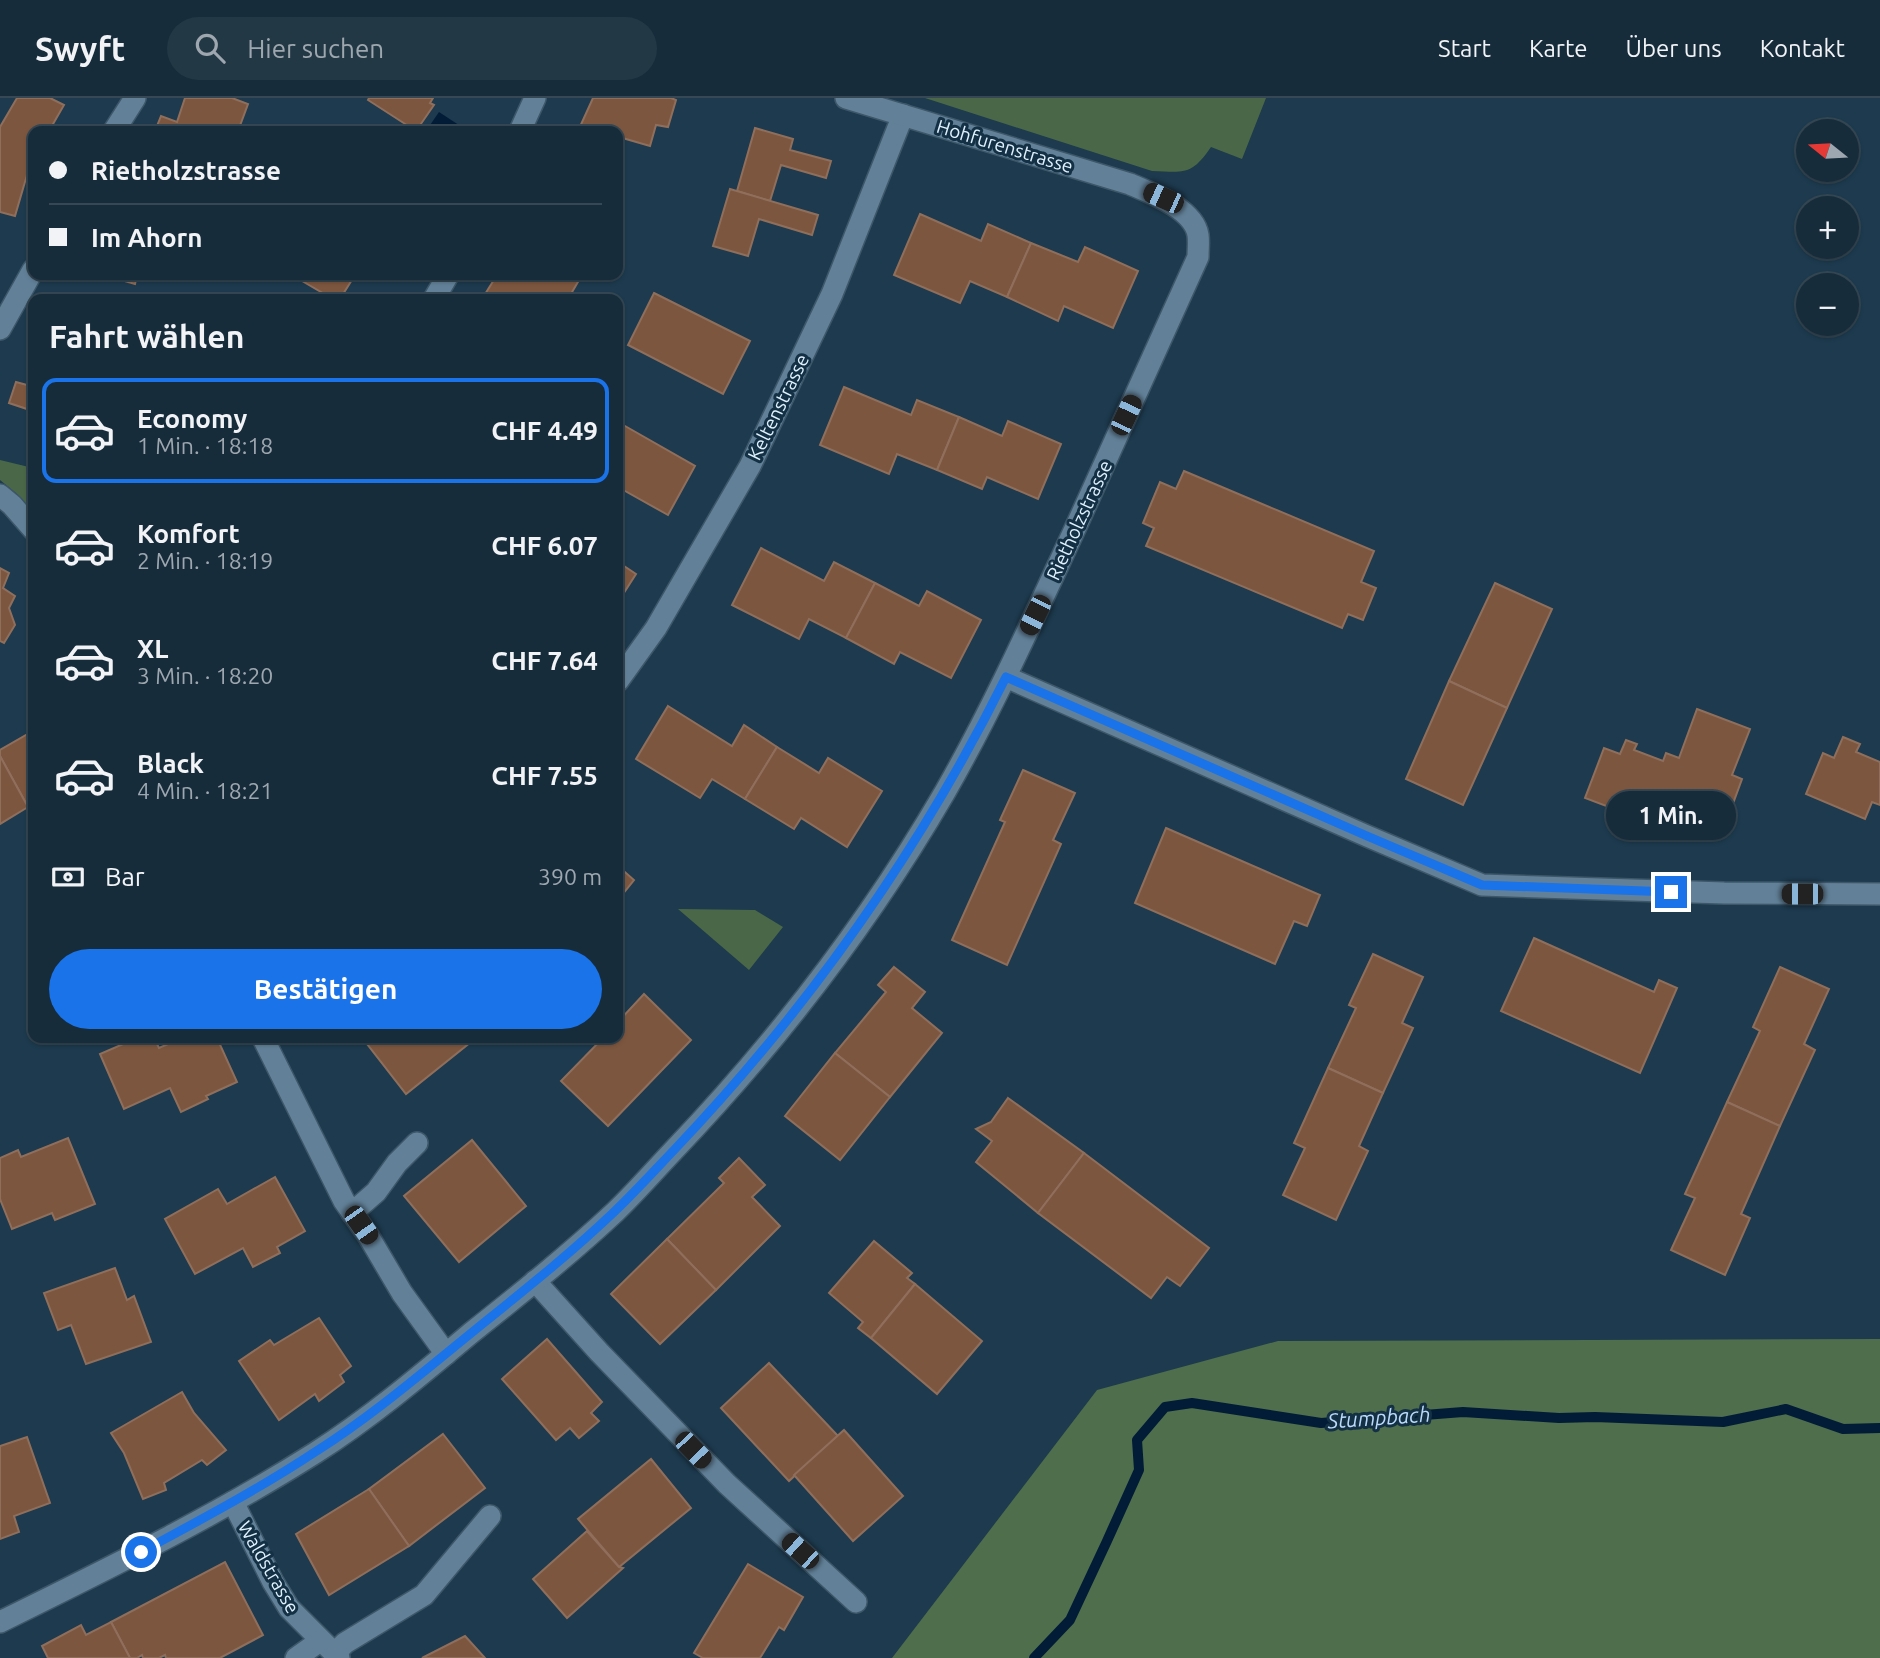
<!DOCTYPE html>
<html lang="de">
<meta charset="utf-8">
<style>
:root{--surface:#162c3a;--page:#233845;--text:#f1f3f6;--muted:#9ea7af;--line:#354854;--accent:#1a73e8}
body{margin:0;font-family:Ubuntu,sans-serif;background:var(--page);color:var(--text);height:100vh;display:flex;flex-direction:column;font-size:26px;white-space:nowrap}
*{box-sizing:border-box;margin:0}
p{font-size:23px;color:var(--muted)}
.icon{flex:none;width:38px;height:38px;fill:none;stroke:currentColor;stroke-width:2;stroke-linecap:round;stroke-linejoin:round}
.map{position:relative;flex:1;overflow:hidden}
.details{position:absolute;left:28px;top:196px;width:595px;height:749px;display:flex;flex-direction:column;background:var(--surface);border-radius:14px;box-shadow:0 2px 5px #0004,0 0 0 2px var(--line)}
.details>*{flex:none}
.banner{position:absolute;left:28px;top:28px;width:595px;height:154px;border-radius:14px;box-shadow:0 2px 5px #0004,0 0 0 2px var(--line);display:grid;align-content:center;height:154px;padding:0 21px;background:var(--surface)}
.needle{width:46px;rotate:288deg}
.controls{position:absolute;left:1796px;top:21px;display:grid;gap:14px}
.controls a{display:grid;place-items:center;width:63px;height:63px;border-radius:50%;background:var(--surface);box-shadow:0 2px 5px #0004,0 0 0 2px var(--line);font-size:35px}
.end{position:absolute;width:32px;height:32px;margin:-16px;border:9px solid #1a73e8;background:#fff;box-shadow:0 0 0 4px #fff}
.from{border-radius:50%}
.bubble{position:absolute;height:49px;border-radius:24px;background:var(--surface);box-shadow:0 2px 5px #0004,0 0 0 2px var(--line);font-size:23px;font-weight:600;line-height:49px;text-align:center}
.car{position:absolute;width:21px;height:42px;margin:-21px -10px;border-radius:9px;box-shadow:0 0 5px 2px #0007;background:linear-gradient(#222 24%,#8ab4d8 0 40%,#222 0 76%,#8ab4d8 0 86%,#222 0)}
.banner b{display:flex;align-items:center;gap:24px;height:66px;font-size:26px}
.banner b+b{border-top:2px solid var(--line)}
.banner i{width:18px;height:18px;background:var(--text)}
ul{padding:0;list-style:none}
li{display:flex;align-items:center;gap:21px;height:105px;margin:0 14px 10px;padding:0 7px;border:4px solid transparent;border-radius:14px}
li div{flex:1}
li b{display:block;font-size:26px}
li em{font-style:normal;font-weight:600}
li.on{border-color:var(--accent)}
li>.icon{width:63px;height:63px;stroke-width:1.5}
h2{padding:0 21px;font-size:32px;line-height:84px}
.pay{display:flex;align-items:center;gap:18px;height:77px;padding:0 21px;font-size:26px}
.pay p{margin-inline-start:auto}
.cta{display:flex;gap:14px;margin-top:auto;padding:14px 21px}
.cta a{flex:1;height:80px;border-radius:42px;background:var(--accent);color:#fff;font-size:28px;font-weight:600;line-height:80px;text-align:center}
header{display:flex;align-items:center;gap:42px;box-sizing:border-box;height:98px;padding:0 35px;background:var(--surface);border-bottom:2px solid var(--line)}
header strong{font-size:33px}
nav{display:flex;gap:38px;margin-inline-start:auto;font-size:24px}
.search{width:490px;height:63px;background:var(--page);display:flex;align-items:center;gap:18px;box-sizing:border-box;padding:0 24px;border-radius:38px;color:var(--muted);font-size:26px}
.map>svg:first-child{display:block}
.green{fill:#4a6847}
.forest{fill:#4f6e4c}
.water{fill:#021c37}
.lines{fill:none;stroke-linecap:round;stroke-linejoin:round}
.stream{stroke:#021c37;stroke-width:10}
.building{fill:#7d563f;stroke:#8f6f5c;stroke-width:2}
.minor-casing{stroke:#3d5769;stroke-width:24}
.minor{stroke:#628198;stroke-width:21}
.route{stroke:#1a73e8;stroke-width:9}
.labels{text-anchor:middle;stroke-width:6;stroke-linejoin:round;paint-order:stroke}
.street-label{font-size:19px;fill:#e0f1fe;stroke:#133044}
.water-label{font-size:21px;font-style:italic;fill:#bcd9fa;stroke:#133044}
</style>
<header>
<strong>Swyft</strong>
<div class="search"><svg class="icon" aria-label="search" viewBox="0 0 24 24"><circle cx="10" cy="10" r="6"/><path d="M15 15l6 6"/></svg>Hier suchen</div>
<nav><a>Start</a><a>Karte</a><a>Über uns</a><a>Kontakt</a></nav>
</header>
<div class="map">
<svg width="1880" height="1560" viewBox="0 0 1880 1560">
<rect width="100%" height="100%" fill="#1d3a4e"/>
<!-- green -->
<g class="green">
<path d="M925,0h341l-24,61 -31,-12c-20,29 -26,25 -59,24z"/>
<path d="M0,362l33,8v43l-17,-18 -16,-13z"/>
<path d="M678,811l77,1 28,17 -34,43z"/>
</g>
<!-- forest -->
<path class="forest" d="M1880,1241v319h-988l205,-268 181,-49z"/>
<!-- water -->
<path class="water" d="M439,14l29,19h-35l-5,-3z"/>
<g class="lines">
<!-- stream -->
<path class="stream" d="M1034,1560l36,-38 37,-79 32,-71 -2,-30 28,-33 27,-4 129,20 142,-11 96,6 36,-1 128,5 63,-13 57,20 37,-1"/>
</g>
<!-- building -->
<g class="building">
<path d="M17,0h33l14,7 -15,26h-16v38l-6,6 -12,41 -15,-4v-85z"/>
<path d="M185,0h47l16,6 -10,27h-83l6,-15 16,6z"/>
<path d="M369,0h64l-3,5 4,2 -18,26 -48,-31z"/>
<path d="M593,0h78l5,2 -8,27 -12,-2 -6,21 -31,-9 -1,2v-8h-40z"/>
<path d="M755,30l38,11 -3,11 41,11 -5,17 -45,-13 -11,36 -33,-10z"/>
<path d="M730,91l88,26 -6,20 -53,-16 -11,37 -35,-10z"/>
<path d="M920,116l61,27 7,-17 43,19 -24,54 -37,-16 -10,22 -66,-28z"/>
<path d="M1031,145l47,19 7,-15 53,24 -25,57 -49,-22 -6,15 -51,-24z"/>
<path d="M104,177h33l-2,9z"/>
<path d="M292,177h63l-15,24h-7z"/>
<path d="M497,177h85l-14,24h-86z"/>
<path d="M654,195l96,48 -27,53 -95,-49z"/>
<path d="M33,268v45l-24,-8 7,-21 11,3z"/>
<path d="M844,289l67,28 6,-15 42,17 -22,53 -40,-16 -8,20 -69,-29z"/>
<path d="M959,319l43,19 6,-15 53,23 -23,55 -51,-22 -5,12 -45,-19z"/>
<path d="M618,324l77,44 -27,49 -50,-28z"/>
<path d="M1184,373l190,80 -13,31 15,6 -13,32 -15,-6 -6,14 -196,-82 8,-18 -11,-5 17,-41 16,7z"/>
<path d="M761,450l63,33 10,-19 41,21 -29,55 -37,-19 -10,20 -67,-34z"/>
<path d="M618,464l18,12 -18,28z"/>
<path d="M0,470l9,5 -6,15 12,8 -6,12 6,17 -11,18 -4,-2z"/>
<path d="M875,485l44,23 8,-15 54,29 -30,58 -51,-26 -6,12 -48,-26z"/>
<path d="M1495,485l57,26 -45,99 -58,-27z"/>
<path d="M1449,583l58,27 -44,97 -57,-26z"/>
<path d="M668,608l64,40 12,-21 33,22 -32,52 -33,-20 -12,19 -64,-39z"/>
<path d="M1697,611l53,20 -18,46 10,4 -22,60 -62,-24 -4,9 -69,-26 19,-50 16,6 6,-14 11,4 -3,6 29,11 3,-8 13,5z"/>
<path d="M33,633v73l-5,3 -28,-51v-6z"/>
<path d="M1843,639l17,7 -4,8 24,10v43l-8,-3 -7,17 -59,-25 17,-41 11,5z"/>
<path d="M777,649l42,26 9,-15 54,33 -35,56 -46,-29 -7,11 -49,-30z"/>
<path d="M0,658l28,51 -28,17z"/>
<path d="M1023,672l52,23 -22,47 8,4 -54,121 -55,-25 53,-118 -5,-2z"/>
<path d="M1166,730l154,67 -13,31 -13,-5 -19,43 -140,-61z"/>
<path d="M618,768l16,14 -16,20z"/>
<path d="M1534,840l120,54 5,-12 18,8 -37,85 -139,-62z"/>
<path d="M1373,856l50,23 -21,46 11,5 -30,65 -55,-25 28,-60 -7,-3z"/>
<path d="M894,869l31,25 -13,16 30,25 -52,64 -55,-44 51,-61 -8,-7z"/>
<path d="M1780,869l49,22 -25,55 11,6 -35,76 -53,-24 33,-71 -7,-4z"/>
<path d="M644,896l47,46 -83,86 -47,-45 42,-43h15v-16z"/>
<path d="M137,940h17l5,10 23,-10h35l20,44 -31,14 2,3 -27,13 -11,-24 -46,21 -24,-55z"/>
<path d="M366,940h110l-70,56 -42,-54z"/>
<path d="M835,955l55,44 -50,63 -55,-44z"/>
<path d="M1328,970l55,25 -24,53 9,5 -32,69 -53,-25 22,-47 -11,-5z"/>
<path d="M1008,1000l76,55 -46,60 -62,-51 16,-21 -16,-12 15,-7z"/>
<path d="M1727,1004l53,24 -39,88 9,4 -25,57 -54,-25 24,-52 -10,-4z"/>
<path d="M68,1040l27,66 -40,16 -3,-7 -40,16 -12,-30v-41l18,-8 3,7z"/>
<path d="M472,1042l54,66 -67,56 -55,-66z"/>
<path d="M1084,1055l125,95 -29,38 -13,-9 -16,21 -113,-85z"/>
<path d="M739,1060l26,27 -13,12 28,29 -64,64 -49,-51 57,-56 -5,-5z"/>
<path d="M275,1079l30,54 -28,16 3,6 -27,14 -10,-19 -48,26 -30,-55 53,-30 9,15z"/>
<path d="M667,1141l49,51 -56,54 -49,-50z"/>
<path d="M874,1143l38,32 -5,5 8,6 -44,54 -13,-10 5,-6 -34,-29z"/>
<path d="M115,1170l12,32 7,-4 17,46 -65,22 -15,-39 -13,5 -14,-37z"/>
<path d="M915,1186l67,57 -45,53 -66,-56z"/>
<path d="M319,1220l32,48 -11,9 4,7 -25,19 -4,-7 -36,26 -40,-59 31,-21 4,5z"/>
<path d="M547,1241l55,63 -11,11 8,8 -20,17 -9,-10 -14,12 -54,-61z"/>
<path d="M769,1265l69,73 -49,45 -68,-73z"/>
<path d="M182,1294l12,21 32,37 -19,15 -5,-5 -38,23 2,7 -23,9 -19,-46 -13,-20z"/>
<path d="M844,1332l59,66 -50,45 -59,-66z"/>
<path d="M443,1336l42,54 -76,58 -40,-57z"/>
<path d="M27,1339l23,66 -36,13 5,16 -19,7v-93z"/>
<path d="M651,1361l40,49 -72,59 -41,-48z"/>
<path d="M369,1391l40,57 -80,49 -33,-61z"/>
<path d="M587,1433l32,36 4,1 -56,50 -34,-39z"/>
<path d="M225,1464l38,73 -43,23h-54l-1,-3 -6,3h-16l-1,-3 -5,3h-7l-19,-36z"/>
<path d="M748,1466l55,33 -19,33 -5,-3 -19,31h-57l-9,-5z"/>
<path d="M111,1524l19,36h-82l-6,-12 39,-21 5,10z"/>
<path d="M465,1538l20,22h-63z"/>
</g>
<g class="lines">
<!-- minor casing -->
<g class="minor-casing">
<g id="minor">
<path d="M114,33l21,-33"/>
<path d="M520,33l15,-33"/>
<path d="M434,201l14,-24"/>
<path d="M0,231l33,-59"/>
<path d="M0,397l12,10 21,24"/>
<path d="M1006,579l361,159 115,49 242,8 156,1"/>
<path d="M618,583l38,-53 94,-162 82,-172 71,-179"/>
<path d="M263,940l81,163 25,36 33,56 44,61"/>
<path d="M352,1115l24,-21 21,-29 20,-20"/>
<path d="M535,1183l64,71 128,132 129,118"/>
<path d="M233,1404l40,80 16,26 50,50"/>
<path d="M0,1524c107,-53 214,-105 315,-169 55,-35 106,-78 156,-120 49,-39 98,-78 144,-121 20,-19 39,-41 58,-61 103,-108 197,-230 272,-359 48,-84 88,-173 129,-261 41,-91 83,-182 124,-274 0,-7 1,-15 0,-22 -4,-26 -47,-42 -68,-51l-284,-86"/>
<path d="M334,1556l11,-11 79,-48 66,-79"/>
<path d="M296,1560l24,-17"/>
</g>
</g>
<!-- minor -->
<use href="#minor" class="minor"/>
</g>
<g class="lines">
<!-- route -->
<path class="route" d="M141,1454c59,-32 118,-63 174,-100 57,-36 108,-80 160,-122 47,-38 95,-76 139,-118 21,-20 41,-42 61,-63 133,-140 245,-299 331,-472l361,159 115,49 189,7"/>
</g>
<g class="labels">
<!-- street labels -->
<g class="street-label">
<text transform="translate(1005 48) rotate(17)" y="7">Hohfurenstrasse</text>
<text transform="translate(778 309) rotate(-64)" y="7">Keltenstrasse</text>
<text transform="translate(1079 422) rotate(-65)" y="7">Rietholzstrasse</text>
<text transform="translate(269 1469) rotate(60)" y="7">Waldstrasse</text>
</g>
<!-- water labels -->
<g class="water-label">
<text transform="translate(1379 1320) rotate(-4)" y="7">Stumpbach</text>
</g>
</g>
</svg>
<div class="controls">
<a><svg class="needle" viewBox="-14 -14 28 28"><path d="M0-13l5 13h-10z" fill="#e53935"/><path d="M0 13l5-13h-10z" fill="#9ea7af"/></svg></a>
<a>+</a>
<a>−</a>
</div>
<i class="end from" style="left:141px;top:1454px"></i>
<i class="end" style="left:1671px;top:794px"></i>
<div class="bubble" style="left:1606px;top:693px;width:130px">1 Min.</div>
<i class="car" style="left:1163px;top:100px;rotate:294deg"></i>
<i class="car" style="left:1126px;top:317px;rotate:25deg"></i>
<i class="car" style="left:1035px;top:517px;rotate:206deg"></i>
<i class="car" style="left:1802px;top:796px;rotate:270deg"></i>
<i class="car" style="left:361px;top:1127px;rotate:145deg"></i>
<i class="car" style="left:693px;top:1352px;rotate:136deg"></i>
<i class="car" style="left:800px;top:1453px;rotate:312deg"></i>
<div class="banner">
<b><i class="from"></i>Rietholzstrasse</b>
<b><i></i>Im Ahorn</b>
</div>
<section class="details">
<h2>Fahrt wählen</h2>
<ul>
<li class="on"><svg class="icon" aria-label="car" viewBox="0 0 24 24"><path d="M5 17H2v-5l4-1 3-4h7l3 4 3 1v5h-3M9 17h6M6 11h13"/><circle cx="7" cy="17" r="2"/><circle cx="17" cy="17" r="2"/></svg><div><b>Economy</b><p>1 Min. · 18:18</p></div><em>CHF 4.49</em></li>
<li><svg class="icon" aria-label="car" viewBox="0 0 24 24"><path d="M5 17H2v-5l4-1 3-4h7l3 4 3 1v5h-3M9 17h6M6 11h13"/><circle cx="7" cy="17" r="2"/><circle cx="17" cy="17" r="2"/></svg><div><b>Komfort</b><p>2 Min. · 18:19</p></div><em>CHF 6.07</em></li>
<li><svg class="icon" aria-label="car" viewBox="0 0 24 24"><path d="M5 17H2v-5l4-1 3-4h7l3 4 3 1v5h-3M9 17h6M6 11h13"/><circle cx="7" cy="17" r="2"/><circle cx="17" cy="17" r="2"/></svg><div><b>XL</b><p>3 Min. · 18:20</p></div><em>CHF 7.64</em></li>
<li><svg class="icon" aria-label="car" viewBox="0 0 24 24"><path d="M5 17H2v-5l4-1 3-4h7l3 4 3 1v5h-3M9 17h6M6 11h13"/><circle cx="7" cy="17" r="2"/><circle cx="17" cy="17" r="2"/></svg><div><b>Black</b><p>4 Min. · 18:21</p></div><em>CHF 7.55</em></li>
</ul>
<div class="pay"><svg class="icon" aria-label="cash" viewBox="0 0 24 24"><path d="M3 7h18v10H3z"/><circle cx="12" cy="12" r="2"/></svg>Bar<p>390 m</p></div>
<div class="cta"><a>Bestätigen</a></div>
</section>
</div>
